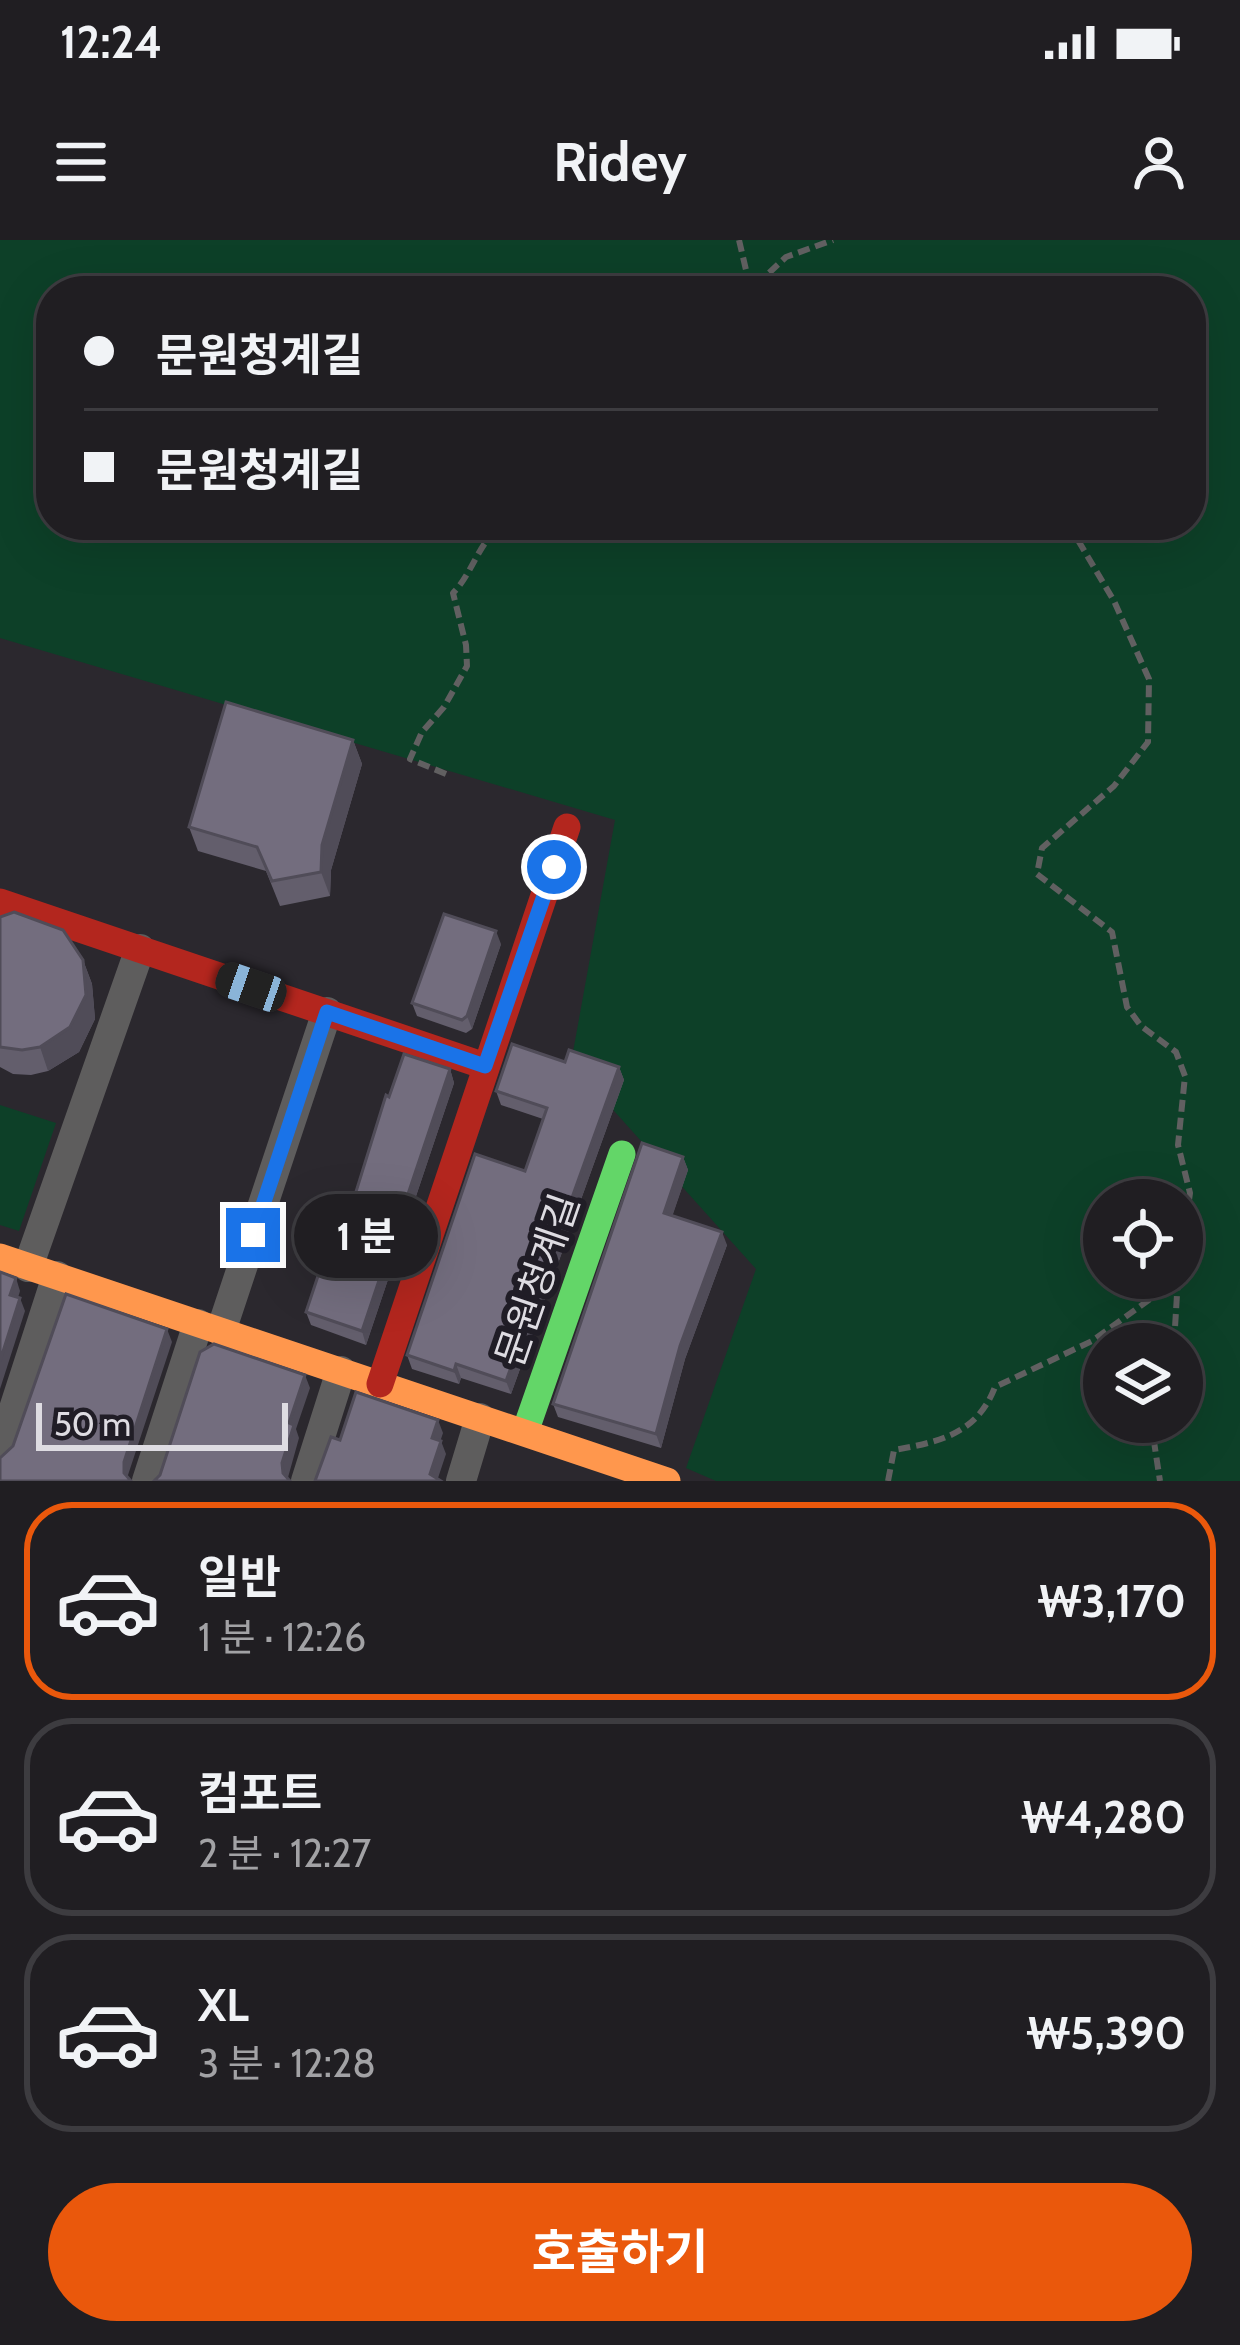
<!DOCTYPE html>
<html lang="ko">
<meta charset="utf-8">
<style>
:root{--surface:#201e22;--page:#2d2b2f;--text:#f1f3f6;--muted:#a2a2a5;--line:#3d3c40;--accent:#ea580c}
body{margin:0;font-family:Cabin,"Noto Sans KR",sans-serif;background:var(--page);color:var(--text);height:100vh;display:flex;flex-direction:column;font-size:45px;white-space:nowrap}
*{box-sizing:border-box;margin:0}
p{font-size:39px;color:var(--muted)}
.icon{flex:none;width:66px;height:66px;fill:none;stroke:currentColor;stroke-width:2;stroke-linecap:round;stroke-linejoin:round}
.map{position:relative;height:1241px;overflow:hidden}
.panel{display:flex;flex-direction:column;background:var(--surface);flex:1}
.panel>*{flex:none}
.hud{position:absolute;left:36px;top:36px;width:1170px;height:264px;border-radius:48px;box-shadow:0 12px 48px #0002,0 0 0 3px var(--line);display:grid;align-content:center;height:264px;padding:0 48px;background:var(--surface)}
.controls{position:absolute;left:1083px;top:939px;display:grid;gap:24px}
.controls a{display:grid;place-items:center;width:120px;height:120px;border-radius:50%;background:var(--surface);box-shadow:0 12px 48px #0002,0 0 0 3px var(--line);font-size:60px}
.scale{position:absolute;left:36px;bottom:30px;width:252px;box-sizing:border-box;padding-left:12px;border:6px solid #dedce2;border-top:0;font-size:33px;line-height:42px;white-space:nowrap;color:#dedce2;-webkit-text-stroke:9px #201d26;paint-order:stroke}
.end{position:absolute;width:54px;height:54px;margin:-27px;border:15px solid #1a73e8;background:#fff;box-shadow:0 0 0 6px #fff}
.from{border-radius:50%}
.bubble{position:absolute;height:84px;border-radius:42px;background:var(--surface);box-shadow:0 12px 48px #0002,0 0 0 3px var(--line);font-size:39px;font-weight:700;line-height:84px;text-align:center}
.car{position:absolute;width:36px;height:72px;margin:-36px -18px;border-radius:15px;box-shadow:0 0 9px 3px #0007;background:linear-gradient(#222 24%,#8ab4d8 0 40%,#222 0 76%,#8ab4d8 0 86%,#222 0)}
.hud b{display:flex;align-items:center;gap:42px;height:114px;font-size:45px}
.hud b+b{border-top:3px solid var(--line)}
.hud i{width:30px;height:30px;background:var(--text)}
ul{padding:21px 0 0;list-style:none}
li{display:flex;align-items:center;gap:36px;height:198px;margin:0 24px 18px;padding:0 24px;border:6px solid var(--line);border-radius:48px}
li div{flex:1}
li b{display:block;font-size:45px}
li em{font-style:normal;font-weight:700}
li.on{border-color:var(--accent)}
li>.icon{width:108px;height:108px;stroke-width:1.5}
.action{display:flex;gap:24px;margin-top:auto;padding:24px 48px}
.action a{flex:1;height:138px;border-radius:72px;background:var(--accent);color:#fff;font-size:48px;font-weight:700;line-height:138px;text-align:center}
.status{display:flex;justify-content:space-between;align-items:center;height:84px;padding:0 60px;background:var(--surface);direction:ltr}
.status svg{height:33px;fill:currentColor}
header{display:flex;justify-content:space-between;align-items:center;height:156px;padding:0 48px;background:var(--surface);font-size:54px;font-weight:700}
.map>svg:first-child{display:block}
.green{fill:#0d4028;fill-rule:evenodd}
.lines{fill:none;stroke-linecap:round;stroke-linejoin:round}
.path{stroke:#616061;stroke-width:6;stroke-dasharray:12 6;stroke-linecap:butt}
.street{stroke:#5e5d5d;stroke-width:30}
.fast{stroke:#63d668;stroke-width:27}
.slow{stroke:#ff974d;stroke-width:27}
.jam{stroke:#b3261e;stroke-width:27}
.wall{fill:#635e6c}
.shaded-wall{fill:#504c58}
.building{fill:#736d7e;stroke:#504c58;stroke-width:3}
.route{stroke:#1a73e8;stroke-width:15}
.labels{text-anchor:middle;stroke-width:12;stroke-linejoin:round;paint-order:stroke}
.street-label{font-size:39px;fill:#dedce2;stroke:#201d26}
</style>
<div class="status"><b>12:24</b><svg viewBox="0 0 49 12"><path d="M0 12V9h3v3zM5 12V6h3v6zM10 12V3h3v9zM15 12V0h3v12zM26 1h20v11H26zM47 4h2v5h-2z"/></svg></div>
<header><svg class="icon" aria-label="menu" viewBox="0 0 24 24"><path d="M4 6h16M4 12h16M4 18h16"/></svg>Ridey<svg class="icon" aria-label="person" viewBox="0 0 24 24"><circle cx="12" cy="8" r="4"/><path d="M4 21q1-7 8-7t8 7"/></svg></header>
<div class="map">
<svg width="1240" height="1241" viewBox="0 0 1240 1241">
<rect width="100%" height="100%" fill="#2b282e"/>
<!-- green -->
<g class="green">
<path d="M0,0h1240v1241h-524l-30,-13 70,-199 -185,-206 44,-243 -615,-182zM51,51h1140v234h-1140zM1104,960h78v78h-78zM1104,1104h78v78h-78z"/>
<path d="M0,865l56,18 -37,108 -19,-6z"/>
</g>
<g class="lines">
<!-- path -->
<g class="path">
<path d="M739,0l11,47 6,-2 1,6"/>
<path d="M756,45l30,-28 47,-17"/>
<path d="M999,285l7,3 15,-3"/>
<path d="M1069,285l45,76 35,78 -1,63 -34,44 -72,62 -5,26 75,58 15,75 14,19 35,26 9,24 -7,69 12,48 -8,57"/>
<path d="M446,534l-36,-15 12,-27 22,-25 23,-41 -1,-21 -13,-52c20,-20 26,-53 50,-68"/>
<path d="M1174,1104l4,-66"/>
<path d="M1151,1182l9,59"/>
<path d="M888,1241l6,-31c45,-8 83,-16 101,-63l97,-46 86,-62"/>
</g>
<!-- street -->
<g class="street">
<path d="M28,1027l112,-318"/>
<path d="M221,1091l106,-319"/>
<path d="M0,1212l57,-176"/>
<path d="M147,1241l51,-157"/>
<path d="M306,1241l35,-110"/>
<path d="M461,1241l19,-63"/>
</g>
<!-- fast -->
<path class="fast" d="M525,1192l97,-278"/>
<!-- slow -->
<path class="slow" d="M0,1017l667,224"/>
<!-- jam -->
<g class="jam">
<path d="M0,662l485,164"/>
<path d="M380,1144l187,-557"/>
</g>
</g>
<!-- wall -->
<g class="wall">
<path d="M353,500l9,24 -31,106 -1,26 -50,10 -14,-35 -68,-20 -9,-24z"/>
<path d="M0,677l83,43 9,24 3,35 -16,33 -31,19 -17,4 -18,-1 -13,-7z"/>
<path d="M501,704l-29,85 -6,4 -49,-17 -5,-13z"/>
<path d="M565,822l54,5 5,13 -113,314 -50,-16 -2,6 -47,-15 -5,-14 118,-184 18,-52 -42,-14 -5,-14z"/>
<path d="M450,829l4,14 -88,262 -55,-20 -5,-13 40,-88 43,-127z"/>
<path d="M683,917l5,13 -16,46 55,29 -42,114 -24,89 -103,-31 -5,-13z"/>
</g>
<!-- shaded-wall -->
<g class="shaded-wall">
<path d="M353,500l9,24 -31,106 -1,26 -9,-24 1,-27z"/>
<path d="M496,691l5,13 -29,85 -5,-13z"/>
<path d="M83,720l9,24 3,35 -16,33 -31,19 -8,-24z"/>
<path d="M619,827l5,13 -113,314 -5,-13z"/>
<path d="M450,829l4,14 -88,262 -4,-14z"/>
<path d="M683,917l5,13 -19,56 -5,-13z"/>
<path d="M722,992l5,13 -42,114 -24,89 -5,-14 24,-88z"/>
<path d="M16,1038l4,13 -5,17 -5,-13z"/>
<path d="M20,1058l5,13 -25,78v-28z"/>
<path d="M167,1089l5,13 -44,133v6l-4,-8v-11z"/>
<path d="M456,1124l5,14 -2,6 -5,-13z"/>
<path d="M305,1135l5,13 -14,41 3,9 -12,43 -4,-8 -1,-10 7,-40z"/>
<path d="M438,1180l5,13 -6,18 -5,-13z"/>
<path d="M441,1201l5,13 -9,27 -7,-7z"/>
</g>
<!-- building -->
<g class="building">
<path d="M226,462l127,38 -31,105 -1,27 -49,9 -15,-34 -68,-20z"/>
<path d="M14,672l49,18 20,30 3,35 -16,32 -30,20 -18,3 -22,-3v-130z"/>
<path d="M444,674l52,17 -29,85 -5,4 -50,-17z"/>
<path d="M512,804l53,18 4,-12 50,17 -113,314 -50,-17 -2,7 -47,-16 68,-201 50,17 22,-63 -51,-17z"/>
<path d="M404,814l46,15 -88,262 -56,-19 14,-42 5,2 17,-49 4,1 40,-129 3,2z"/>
<path d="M642,903l41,14 -19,56 58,19 -42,114 -24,88 -103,-30z"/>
<path d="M0,1032l16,6 -6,17 10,3 -20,63z"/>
<path d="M66,1054l101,35 -43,133v11l7,8h-131v-23l13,-12z"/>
<path d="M214,1104l91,31 -16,48 5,2 -12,38 1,10 7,8h-136l6,-6 40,-123z"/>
<path d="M356,1152l82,28 -6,18 9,3 -11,33 11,7h-126l16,-44 9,3z"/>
</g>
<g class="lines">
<!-- route -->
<path class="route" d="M253,995l74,-223 158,54 69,-199"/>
</g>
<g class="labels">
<!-- street labels -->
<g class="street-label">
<text transform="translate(537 1040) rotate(-71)" y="14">문원청계길</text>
</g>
</g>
</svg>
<div class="controls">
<a><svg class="icon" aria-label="locate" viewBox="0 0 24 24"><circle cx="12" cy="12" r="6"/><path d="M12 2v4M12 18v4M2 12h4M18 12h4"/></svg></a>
<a><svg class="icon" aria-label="layers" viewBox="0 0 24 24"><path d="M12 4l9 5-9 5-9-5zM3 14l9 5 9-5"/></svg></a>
</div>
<div class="scale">50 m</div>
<i class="end from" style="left:554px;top:627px"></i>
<i class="end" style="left:253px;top:995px"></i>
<div class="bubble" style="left:294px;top:954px;width:144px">1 분</div>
<i class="car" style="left:251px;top:747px;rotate:289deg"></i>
<div class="hud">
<b><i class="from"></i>문원청계길</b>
<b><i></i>문원청계길</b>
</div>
</div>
<section class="panel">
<ul>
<li class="on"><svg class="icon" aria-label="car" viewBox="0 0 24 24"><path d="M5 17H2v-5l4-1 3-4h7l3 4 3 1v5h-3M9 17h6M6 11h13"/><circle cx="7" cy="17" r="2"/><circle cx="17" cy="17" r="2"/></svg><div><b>일반</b><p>1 분 · 12:26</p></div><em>₩3,170</em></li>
<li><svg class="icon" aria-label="car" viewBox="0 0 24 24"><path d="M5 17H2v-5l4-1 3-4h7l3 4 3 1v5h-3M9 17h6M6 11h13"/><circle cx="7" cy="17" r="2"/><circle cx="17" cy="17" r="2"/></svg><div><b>컴포트</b><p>2 분 · 12:27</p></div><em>₩4,280</em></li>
<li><svg class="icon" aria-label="car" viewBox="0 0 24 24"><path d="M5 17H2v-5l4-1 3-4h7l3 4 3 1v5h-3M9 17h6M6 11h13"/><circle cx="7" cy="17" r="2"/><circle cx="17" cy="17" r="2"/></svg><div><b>XL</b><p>3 분 · 12:28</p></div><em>₩5,390</em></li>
</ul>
<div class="action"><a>호출하기</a></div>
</section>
